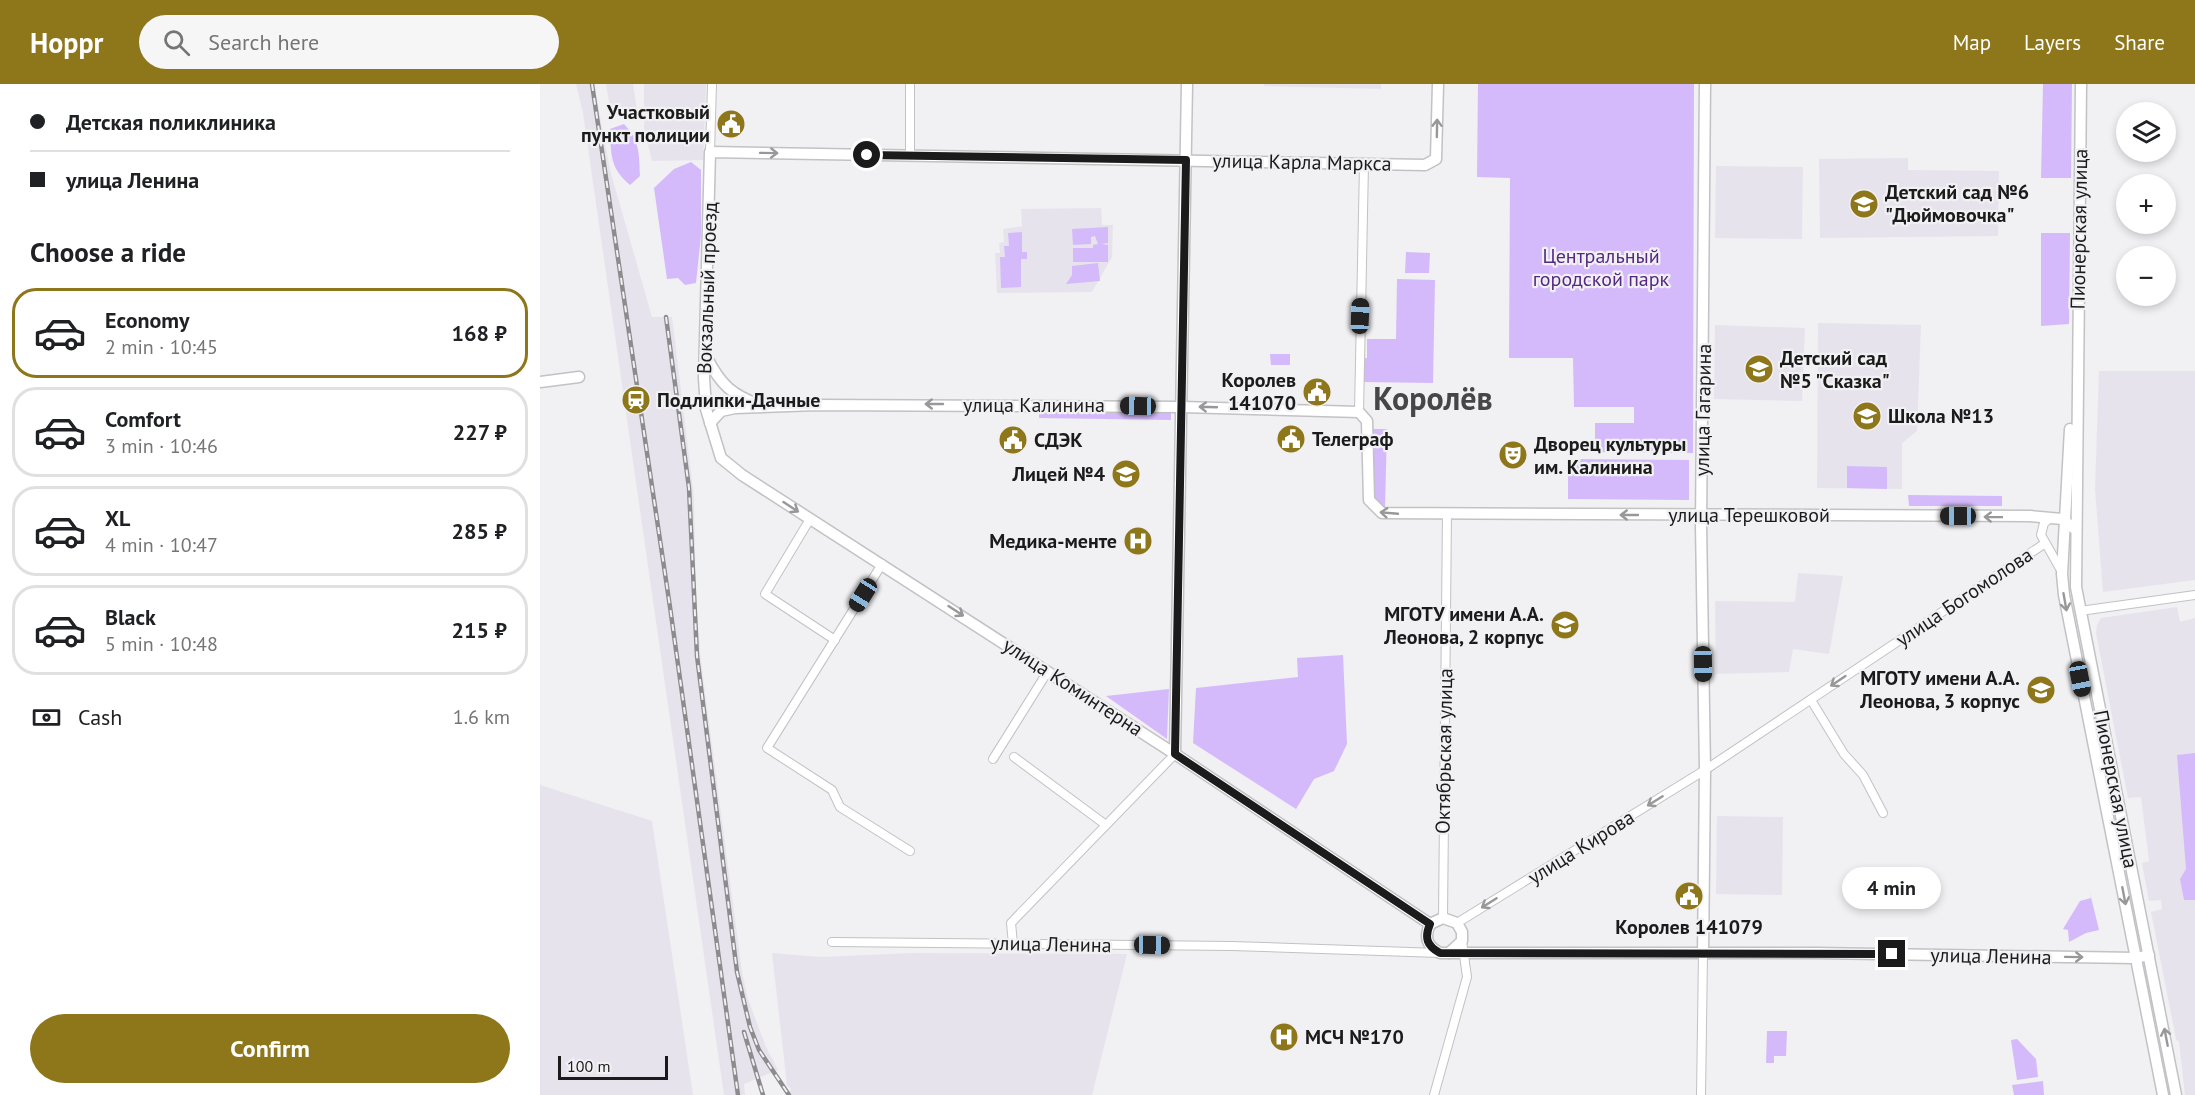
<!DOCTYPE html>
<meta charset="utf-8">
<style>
:root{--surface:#fff;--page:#f6f6f6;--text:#202124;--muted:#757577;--line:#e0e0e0;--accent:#8e761b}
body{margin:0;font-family:"PT Sans",sans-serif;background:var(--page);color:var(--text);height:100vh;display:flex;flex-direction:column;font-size:22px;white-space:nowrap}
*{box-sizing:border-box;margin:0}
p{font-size:20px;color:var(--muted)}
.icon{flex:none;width:33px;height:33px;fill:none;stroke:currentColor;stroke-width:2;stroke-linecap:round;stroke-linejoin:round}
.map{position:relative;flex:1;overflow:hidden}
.panel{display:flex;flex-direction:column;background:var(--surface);width:540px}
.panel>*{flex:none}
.top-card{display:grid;align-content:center;height:132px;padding:0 30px;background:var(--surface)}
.tools{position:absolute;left:1576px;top:18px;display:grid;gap:12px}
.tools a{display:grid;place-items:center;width:60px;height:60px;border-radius:50%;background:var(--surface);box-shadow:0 3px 9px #0003;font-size:30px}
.scale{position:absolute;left:18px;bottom:15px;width:110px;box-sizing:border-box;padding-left:6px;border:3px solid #1b1b1c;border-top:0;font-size:16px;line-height:21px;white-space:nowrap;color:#1b1b1c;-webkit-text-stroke:4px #f1f0f3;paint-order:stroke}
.end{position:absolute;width:27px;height:27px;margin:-14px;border:8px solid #1b1b1c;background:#fff;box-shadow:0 0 0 3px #fff}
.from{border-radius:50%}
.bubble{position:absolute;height:42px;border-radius:21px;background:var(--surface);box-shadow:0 3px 9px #0003;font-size:20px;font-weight:800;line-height:42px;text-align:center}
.car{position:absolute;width:18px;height:36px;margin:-18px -9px;border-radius:8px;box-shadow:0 0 4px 2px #0007;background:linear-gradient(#222 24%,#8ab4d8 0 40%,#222 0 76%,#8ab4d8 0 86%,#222 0)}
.top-card b{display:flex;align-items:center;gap:21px;height:57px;font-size:22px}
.top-card b+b{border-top:2px solid var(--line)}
.top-card i{width:15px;height:15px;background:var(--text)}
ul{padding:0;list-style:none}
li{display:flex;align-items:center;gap:18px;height:90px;margin:0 12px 9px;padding:0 18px;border:3px solid var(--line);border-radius:24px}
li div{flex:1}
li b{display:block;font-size:22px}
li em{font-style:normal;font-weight:800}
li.selected{border-color:var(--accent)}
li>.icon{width:54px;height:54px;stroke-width:1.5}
h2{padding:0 30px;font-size:27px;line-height:72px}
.pay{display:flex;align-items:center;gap:15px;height:66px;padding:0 30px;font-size:22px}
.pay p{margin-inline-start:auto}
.cta{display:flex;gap:12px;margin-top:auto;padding:12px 30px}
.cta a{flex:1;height:69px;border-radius:36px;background:var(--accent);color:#fff;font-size:24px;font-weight:800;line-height:69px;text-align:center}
header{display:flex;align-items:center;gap:36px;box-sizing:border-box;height:84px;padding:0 30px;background:var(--accent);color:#fff}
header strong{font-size:28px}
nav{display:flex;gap:33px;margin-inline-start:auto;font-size:21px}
.search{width:420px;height:54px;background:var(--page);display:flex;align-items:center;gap:15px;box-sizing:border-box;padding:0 21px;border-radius:33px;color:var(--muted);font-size:22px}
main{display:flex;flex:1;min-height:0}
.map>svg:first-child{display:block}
.built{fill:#e7e3ed}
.green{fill:#d4bafa}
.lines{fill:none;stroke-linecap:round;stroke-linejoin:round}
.minor-casing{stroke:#c2c1c4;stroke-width:10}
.tertiary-casing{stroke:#c2c1c4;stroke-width:13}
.secondary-casing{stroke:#c2c1c4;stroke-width:13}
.minor{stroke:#fff;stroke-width:8}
.tertiary{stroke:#fff;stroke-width:10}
.secondary{stroke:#fff;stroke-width:10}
.rail-casing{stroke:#8c8b8d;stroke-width:4.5}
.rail{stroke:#f1f0f3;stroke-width:2;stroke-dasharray:7;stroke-linecap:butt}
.oneway{stroke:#989899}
.route{stroke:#1b1b1c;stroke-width:8}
.labels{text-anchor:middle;stroke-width:4.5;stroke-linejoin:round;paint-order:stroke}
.poi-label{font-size:20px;font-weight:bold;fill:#1b1b1c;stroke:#f1f0f3;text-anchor:start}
.street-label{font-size:20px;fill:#1b1b1c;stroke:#f1f0f3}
.park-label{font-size:20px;fill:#562883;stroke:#f1f0f3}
.town-label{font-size:32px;font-weight:bold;fill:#464548;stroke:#f1f0f3}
</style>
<header>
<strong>Hoppr</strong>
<div class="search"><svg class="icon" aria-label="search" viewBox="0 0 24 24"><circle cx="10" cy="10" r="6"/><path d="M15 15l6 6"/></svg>Search here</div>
<nav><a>Map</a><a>Layers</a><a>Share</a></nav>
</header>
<main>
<section class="panel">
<div class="top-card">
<b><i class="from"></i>Детская поликлиника</b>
<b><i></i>улица Ленина</b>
</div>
<h2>Choose a ride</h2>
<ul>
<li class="selected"><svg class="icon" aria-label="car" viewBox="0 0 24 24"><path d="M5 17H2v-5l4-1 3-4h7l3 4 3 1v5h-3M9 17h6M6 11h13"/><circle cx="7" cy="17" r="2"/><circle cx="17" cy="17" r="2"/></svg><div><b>Economy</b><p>2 min · 10:45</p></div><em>168 ₽</em></li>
<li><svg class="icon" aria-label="car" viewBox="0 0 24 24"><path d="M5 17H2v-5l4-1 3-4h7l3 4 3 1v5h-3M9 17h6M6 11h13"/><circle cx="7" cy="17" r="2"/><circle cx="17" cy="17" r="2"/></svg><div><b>Comfort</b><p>3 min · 10:46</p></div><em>227 ₽</em></li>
<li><svg class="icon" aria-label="car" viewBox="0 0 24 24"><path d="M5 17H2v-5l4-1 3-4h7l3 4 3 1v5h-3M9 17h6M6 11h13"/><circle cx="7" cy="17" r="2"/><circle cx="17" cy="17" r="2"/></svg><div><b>XL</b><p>4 min · 10:47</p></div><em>285 ₽</em></li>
<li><svg class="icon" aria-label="car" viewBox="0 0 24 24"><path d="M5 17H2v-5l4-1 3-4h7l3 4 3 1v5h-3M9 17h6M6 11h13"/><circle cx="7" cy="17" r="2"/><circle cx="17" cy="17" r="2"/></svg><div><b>Black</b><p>5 min · 10:48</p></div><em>215 ₽</em></li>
</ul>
<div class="pay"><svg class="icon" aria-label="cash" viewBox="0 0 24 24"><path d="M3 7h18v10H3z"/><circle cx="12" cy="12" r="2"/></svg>Cash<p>1.6 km</p></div>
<div class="cta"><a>Confirm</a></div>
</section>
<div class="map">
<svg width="1655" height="1011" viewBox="0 0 1655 1011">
<rect width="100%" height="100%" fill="#f1f0f3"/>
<!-- built -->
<g class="built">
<path d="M36,0h18l16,86 42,147h20l22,180 2,105 5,60 41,310 6,27 18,48 12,23 -34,14 1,11h-21l-141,-982z"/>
<path d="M66,0h27l4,26 -26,4z"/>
<path d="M104,0h62l-3,76 -51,1 -8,-32z"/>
<path d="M724,0h117v5l-117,-3z"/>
<path d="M1368,74v12l91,1 -1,65 -178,2 -1,-79z"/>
<path d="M1176,82l87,1 -1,72 -87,-1z"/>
<path d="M561,124l1,17h11l-1,32 -20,35 -95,1 -2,-40h5l-1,-10 5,-1 -1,-13 19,-3 -1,-17z"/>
<path d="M1278,239l103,2 -4,106 -15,12v46l-85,-1z"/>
<path d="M1175,241l90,3 -3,73 -88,-2z"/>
<path d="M1559,287h96v209l-92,12 -8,-103z"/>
<path d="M1258,489l45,3 -14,78 -36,-5 -4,23 -73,2 -1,-73 80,1z"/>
<path d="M1637,523l3,15 15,-4v477h-10l-6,-53 -3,-3 -25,-127 11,-3 -1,-9 -12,1 -7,-38 7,-2 -8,-64 -13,1 -32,-165 1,-8 4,-7z"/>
<path d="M0,701l112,36 41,274h-153z"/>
<path d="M1177,732l66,1 -1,78 -66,-1z"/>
<path d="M232,869l48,4 94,-4 213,1 -35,141h-305l4,-6 -4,-4z"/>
</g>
<!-- green -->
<g class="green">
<path d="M938,0h216l-1,369 -98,-1v-29h39v-16h-60l-1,-49h-64l1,-180 -33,-1z"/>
<path d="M1503,0h29l-1,94h-30z"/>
<path d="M84,40c16,17 15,29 16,52l-10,9c-20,-17 -19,-30 -20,-56z"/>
<path d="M151,78l10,8v65l-5,48 -11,2 -7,-7 -11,1 -13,-91 20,-19z"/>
<path d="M568,143v16l-7,1 7,1v17h-35v-14h20v-3l5,-1 -3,-8 -4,1v7l-18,1 -1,-16z"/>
<path d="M482,148v20h5v7h-6v28l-20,1 -1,-31h5l-1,-11h5l-1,-13z"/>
<path d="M1501,149h29l-1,91 -28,2z"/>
<path d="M866,168l24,1 -1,20h-24z"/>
<path d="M558,179l2,18 -34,3 6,-9v-9z"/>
<path d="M857,195l38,1 -2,103 -71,-1v-24h5v-19h29z"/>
<path d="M730,270h20v11h-19z"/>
<path d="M499,323l132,2v11l-132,-2z"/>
<path d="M830,345h17l-2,79 -11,-4z"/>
<path d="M1028,375l121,1v40l-121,-1z"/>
<path d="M1307,382l40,1v22l-40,-1z"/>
<path d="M1368,411l94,1v10h-93z"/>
<path d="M803,571l4,89 -13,27 -20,8 -18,30 -103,-66 3,-55 102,-11 -1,-19z"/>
<path d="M629,605l-2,50 -61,-43z"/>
<path d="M1655,669v147h-11l-4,-21 6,-10 -9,-114z"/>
<path d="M1549,805l10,41 -13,3 -17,9 -1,-12 -5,-1 17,-28 11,-3z"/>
<path d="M1227,947h20l-1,25h-12v7h-8z"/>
<path d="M1477,955l19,20 2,18 -21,3 -6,-40z"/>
<path d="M1503,997l1,14h-30l-2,-10z"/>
</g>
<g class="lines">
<!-- minor casing -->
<g class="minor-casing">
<g id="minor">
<path d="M370,0v71"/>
<path d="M170,68l2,-68"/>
<path d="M819,328l5,-248"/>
<path d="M1511,434l-7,5 -3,12 21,37"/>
<path d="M270,435l-45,75 70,46"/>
<path d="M342,480l-115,184 65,42 8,17 70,44"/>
<path d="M1540,527l115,-16"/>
<path d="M1271,616l33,54 19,21 20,38"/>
<path d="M474,673l92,68"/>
<path d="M453,675l55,-88"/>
<path d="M903,834l4,-405"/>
<path d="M917,839l248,-153 339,-226"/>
<path d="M292,858l400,4 207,7"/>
<path d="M473,860l-2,-21 164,-169"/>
<path d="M894,1011l33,-118 -5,-36"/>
<path d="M1161,1011l2,-140"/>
</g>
</g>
<!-- tertiary casing -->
<g class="tertiary-casing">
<g id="tertiary">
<path d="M167,274c14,27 25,37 53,47"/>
<path d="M0,298l39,-5"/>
<path d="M170,339l11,-12 14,-3 81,-3 365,2"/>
<path d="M635,670l-433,-279 -21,-17 -15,-49 -2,-31 6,-226 715,13 11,-6 2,-75"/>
<path d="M1163,871l2,-185 -4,-246 4,-440"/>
</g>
</g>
<!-- secondary casing -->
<g class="secondary-casing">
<g id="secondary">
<path d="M647,0l-12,670 255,170"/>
<path d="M1541,0l-5,503 100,508"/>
<path d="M641,323l178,5 8,9 2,79 13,13 648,3 32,3 14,11"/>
<path d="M1530,345l-8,145 2,21 99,500"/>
<path d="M890,840c-6,14 -3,22 10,29h376l320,5 13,-3"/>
<path d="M890,840l13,-6 14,5 5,9v9l-13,12"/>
</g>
</g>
<!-- minor -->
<use href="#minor" class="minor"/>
<!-- tertiary -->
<use href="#tertiary" class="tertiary"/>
<!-- secondary -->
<use href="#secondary" class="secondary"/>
<!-- rail casing -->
<g class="rail-casing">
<g id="rail">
<path d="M52,0l78,523 68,488"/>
<path d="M126,233l23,171 8,168 40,316 13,55 9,23 30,45"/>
<path d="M204,948l19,63"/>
</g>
</g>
<!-- rail -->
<use href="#rail" class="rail"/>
</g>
<!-- one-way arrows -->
<defs><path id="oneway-shaft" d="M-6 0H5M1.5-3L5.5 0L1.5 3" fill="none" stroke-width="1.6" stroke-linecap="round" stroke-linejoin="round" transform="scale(1.5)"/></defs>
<g class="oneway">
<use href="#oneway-shaft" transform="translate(897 44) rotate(-89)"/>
<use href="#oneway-shaft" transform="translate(229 69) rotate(1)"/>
<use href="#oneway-shaft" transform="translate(394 320) rotate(180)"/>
<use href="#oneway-shaft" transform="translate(668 323) rotate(-178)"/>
<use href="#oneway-shaft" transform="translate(251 423) rotate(33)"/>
<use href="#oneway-shaft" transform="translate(849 429) rotate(-175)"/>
<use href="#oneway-shaft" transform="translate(1089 431) rotate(180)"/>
<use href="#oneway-shaft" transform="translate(1453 433) rotate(-179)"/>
<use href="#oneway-shaft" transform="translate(1525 518) rotate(80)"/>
<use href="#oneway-shaft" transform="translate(416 527) rotate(33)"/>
<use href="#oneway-shaft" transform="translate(1298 597) rotate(146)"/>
<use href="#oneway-shaft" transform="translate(1115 717) rotate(148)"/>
<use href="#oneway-shaft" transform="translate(1584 812) rotate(79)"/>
<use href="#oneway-shaft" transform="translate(949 819) rotate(148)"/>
<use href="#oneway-shaft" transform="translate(1534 873) rotate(1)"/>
<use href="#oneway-shaft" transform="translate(1626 953) rotate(-101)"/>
</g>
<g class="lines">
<!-- route -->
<path class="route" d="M327,71l319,5 -11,594 255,170c-6,14 -3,22 10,29l452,1"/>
</g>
<!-- icons -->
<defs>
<g id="civic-disc" transform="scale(1.5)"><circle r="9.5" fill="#8e761b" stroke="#f1f0f3"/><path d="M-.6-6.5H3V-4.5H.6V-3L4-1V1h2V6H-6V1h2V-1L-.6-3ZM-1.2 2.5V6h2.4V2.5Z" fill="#fff"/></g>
<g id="school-disc" transform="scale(1.5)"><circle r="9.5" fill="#8e761b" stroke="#f1f0f3"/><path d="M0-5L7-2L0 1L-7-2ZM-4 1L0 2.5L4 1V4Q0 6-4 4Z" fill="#fff"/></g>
<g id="station-disc" transform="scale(1.5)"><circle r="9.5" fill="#8e761b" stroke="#f1f0f3"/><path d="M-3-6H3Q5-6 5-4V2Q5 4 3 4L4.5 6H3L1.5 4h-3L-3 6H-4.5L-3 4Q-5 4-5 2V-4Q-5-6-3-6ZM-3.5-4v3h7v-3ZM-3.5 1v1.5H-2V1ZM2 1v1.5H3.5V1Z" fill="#fff"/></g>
<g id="theatre-disc" transform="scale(1.5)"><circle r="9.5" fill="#8e761b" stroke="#f1f0f3"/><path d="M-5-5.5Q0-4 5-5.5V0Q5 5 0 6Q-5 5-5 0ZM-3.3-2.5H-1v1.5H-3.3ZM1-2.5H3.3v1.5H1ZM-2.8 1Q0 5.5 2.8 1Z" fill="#fff"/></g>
<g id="hospital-disc" transform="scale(1.5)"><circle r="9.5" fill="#8e761b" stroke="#f1f0f3"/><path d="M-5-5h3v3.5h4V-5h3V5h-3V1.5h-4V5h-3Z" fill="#fff"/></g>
<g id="university-disc" transform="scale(1.5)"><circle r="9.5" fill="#8e761b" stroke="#f1f0f3"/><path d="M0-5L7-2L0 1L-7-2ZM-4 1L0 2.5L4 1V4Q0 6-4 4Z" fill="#fff"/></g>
</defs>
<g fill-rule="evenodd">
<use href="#civic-disc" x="191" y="40"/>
<use href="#school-disc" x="1324" y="120"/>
<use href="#school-disc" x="1219" y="285"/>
<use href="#civic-disc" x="777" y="308"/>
<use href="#station-disc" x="96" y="316"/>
<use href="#school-disc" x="1327" y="332"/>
<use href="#civic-disc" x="751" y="355"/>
<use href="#civic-disc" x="473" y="356"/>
<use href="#theatre-disc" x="973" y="371"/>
<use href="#school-disc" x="586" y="390"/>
<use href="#hospital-disc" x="598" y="457"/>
<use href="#university-disc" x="1025" y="541"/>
<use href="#university-disc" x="1501" y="606"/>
<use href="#civic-disc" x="1149" y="812"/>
<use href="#hospital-disc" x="744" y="953"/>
</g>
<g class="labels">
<!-- poi labels -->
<g class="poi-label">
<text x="170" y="35" text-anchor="end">Участковый<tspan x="170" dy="23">пункт полиции</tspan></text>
<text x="1345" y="115">Детский сад №6<tspan x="1345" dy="23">"Дюймовочка"</tspan></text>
<text x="1240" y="281">Детский сад<tspan x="1240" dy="23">№5 "Сказка"</tspan></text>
<text x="756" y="303" text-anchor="end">Королев<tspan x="756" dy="23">141070</tspan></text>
<text x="117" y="323">Подлипки-Дачные</text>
<text x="1348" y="339">Школа №13</text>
<text x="772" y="362">Телеграф</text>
<text x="494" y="363">СДЭК</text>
<text x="994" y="367">Дворец культуры<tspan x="994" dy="23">им. Калинина</tspan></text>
<text x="565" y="397" text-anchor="end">Лицей №4</text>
<text x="577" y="464" text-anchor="end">Медика-менте</text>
<text x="1004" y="537" text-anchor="end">МГОТУ имени А.А.<tspan x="1004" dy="23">Леонова, 2 корпус</tspan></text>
<text x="1480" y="601" text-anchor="end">МГОТУ имени А.А.<tspan x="1480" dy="23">Леонова, 3 корпус</tspan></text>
<text x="1149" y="850" text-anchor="middle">Королев 141079</text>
<text x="765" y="960">МСЧ №170</text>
</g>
<!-- street labels -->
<g class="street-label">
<text transform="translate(762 78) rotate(1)" y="7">улица Карла Маркса</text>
<text transform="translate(1539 145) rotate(-89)" y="7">Пионерская улица</text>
<text transform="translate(167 204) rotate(-88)" y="7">Вокзальный проезд</text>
<text x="494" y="328">улица Калинина</text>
<text transform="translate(1163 326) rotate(-89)" y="7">улица Гагарина</text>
<text x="1209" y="438">улица Терешковой</text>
<text transform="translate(1424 513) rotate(-34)" y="7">улица Богомолова</text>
<text transform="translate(533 603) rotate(33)" y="7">улица Коминтерна</text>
<text transform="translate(904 667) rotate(-89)" y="7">Октябрьская улица</text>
<text transform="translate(1576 705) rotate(79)" y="7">Пионерская улица</text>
<text transform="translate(1041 763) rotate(-32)" y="7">улица Кирова</text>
<text transform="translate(511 860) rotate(1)" y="7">улица Ленина</text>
<text transform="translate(1451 872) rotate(1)" y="7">улица Ленина</text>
</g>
<!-- park labels -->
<g class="park-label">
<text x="1061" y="179">Центральный<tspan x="1061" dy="23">городской парк</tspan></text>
</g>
<!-- town labels -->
<g class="town-label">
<text x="893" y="326">Королёв</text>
</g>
</g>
</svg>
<div class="tools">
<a><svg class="icon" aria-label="layers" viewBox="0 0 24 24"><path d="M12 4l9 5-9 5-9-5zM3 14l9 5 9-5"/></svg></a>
<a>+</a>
<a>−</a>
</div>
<div class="scale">100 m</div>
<i class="end from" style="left:327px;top:71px"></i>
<i class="end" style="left:1352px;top:870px"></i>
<div class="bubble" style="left:1302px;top:783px;width:99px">4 min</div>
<i class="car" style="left:820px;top:232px;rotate:2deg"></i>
<i class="car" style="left:598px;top:322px;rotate:271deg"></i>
<i class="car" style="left:1418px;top:432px;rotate:270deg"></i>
<i class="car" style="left:323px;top:511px;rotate:212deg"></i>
<i class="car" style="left:1163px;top:580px;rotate:179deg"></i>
<i class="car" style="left:1540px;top:595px;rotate:169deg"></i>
<i class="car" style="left:612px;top:861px;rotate:91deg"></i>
</div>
</main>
